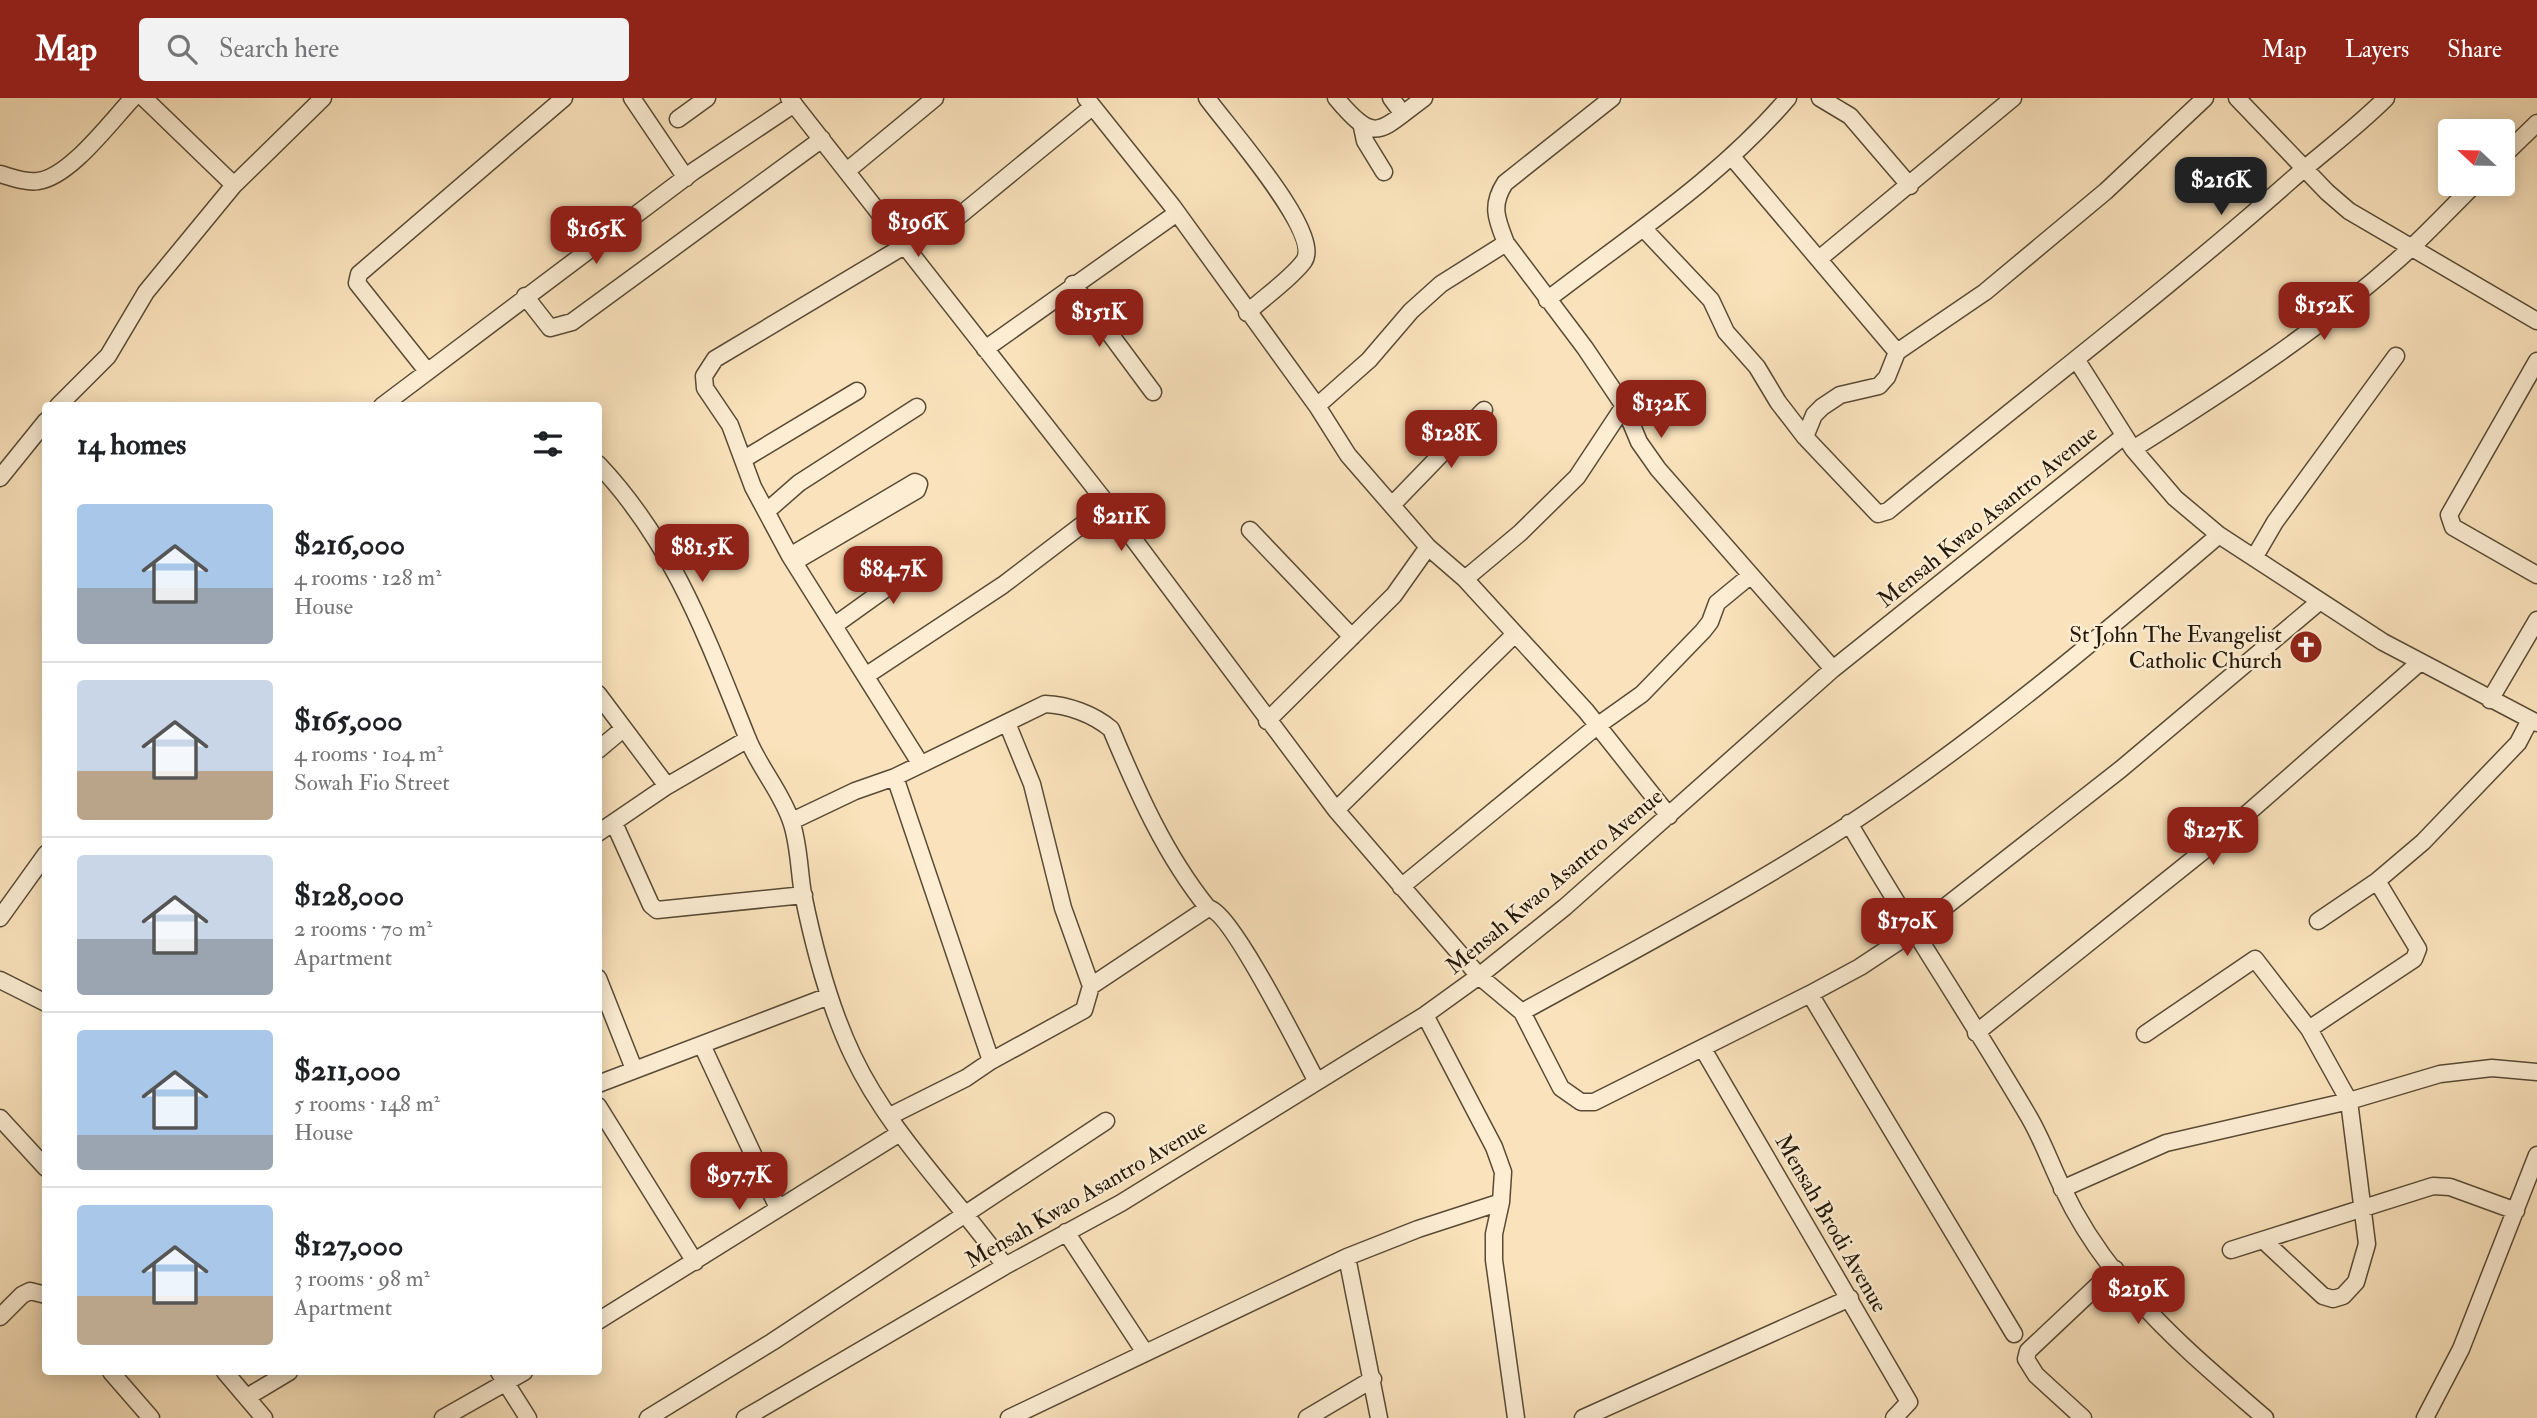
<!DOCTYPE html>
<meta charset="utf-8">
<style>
:root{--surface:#fff;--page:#f2f2f2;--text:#202124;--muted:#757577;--line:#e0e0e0;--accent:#8f2418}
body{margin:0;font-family:"IM FELL Double Pica",serif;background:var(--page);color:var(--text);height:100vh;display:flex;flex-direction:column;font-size:26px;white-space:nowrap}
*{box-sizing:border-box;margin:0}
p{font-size:23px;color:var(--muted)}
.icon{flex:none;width:38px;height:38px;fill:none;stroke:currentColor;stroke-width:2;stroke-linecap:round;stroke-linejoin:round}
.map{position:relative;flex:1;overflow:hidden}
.sheet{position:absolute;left:42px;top:304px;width:560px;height:973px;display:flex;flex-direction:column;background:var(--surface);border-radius:7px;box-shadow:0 4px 18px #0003}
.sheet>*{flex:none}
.needle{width:46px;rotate:292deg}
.controls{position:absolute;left:2438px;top:21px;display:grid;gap:14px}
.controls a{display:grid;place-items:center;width:77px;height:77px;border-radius:7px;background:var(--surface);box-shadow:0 4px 18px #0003;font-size:35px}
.price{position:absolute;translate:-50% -60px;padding:0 16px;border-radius:14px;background:var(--accent);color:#fff;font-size:23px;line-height:46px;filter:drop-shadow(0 2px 4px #0008)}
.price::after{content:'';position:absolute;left:50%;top:42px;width:21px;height:16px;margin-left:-10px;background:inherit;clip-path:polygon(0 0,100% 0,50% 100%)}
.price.active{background:#222;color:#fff}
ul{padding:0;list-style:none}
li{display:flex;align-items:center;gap:21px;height:175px;padding:0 35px}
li+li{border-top:2px solid var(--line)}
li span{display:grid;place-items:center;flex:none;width:196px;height:140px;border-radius:7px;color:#555}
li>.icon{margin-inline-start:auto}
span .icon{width:84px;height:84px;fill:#fffc;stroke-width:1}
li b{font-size:30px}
h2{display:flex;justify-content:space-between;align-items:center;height:84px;padding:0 35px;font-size:30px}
header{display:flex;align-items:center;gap:42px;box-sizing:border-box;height:98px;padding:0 35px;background:var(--accent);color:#fff}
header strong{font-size:33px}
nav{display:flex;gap:38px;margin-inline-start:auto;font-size:24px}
.search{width:490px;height:63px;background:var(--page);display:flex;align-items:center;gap:18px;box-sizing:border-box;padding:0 24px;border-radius:7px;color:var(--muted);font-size:26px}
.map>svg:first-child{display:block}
</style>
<header>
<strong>Map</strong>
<div class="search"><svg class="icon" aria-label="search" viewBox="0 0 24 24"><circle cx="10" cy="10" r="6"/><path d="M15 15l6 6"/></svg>Search here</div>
<nav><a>Map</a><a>Layers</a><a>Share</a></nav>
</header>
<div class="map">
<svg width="2537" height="1320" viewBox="0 0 2537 1320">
<rect width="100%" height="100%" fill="#fae3bc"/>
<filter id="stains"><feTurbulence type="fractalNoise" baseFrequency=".00286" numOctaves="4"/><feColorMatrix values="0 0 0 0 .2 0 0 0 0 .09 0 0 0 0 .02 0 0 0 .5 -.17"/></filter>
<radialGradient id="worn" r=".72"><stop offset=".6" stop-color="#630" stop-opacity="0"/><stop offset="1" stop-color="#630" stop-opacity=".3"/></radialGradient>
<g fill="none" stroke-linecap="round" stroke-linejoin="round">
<defs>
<path id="minor" d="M144,0L234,87
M632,0L686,80
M789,0L1108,407L1336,712L1479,878L1522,914L1561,990L1581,1004H1594L1810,896L1860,869L1913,834L2121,671L2319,504
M1086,0L1173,109L1317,308L1348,357L1428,449L1465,481L1586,613L1669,718
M1207,0C1226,27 1323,135 1304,163C1292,180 1263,200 1247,215
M1336,0C1376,48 1379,33 1424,0
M1391,0L1403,16
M1612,0L1505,85C1490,108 1497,122 1506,145L1585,250L1624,308L1639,344L1658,371L1833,571
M1820,0L1850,18L1910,88
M2237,0L2327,94L2349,113L2537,223
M678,21L707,0
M1362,29L1365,43L1384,74
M1732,59L1897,254
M2502,59L2537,25
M848,72L935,0
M0,76C11,79 26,85 38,83C70,79 111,23 133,0
M1644,131L1711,202L1726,234L1757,269L1778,304L1805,339L1878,416L1888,413C2022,302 2160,198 2290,83C2322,55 2356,30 2386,0
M1819,161L2013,0
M1073,186L1153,294
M525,198L550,230L572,224L822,41
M1547,202C1630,138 1720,80 1788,0
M985,251L1177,115
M2076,261L2133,351L2175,400L2219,437L2383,544L2537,625
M2537,263L2449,417L2453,429L2537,477
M427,273L357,185L359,176L564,0
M58,308L108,258L146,194L234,87L323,0
M382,308L694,73L794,6
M1317,308L1369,262L1411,213L1441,186L1506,145
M1805,339L1814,317L1822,309L1840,297L1879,288L1887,279L1897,254L1985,194L2106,93L2205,0
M2133,351C2230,290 2327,227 2411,150C2433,129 2454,107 2475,86
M744,361L857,293
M598,366C673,445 707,540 747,639C758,668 781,693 791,723C799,745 799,773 803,796C814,850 829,908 853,958C890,1036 955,1098 1005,1168
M0,380L46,323
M1392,407L1484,312
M767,413L799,385L917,309
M1250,432L1352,539
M790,458L915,384L919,386L917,392L794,464
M2254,460L2275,424L2396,258
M1465,481L1520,435L1577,379L1624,308
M835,527L930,459
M867,577L1003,487L1108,407
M598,596L667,688
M2490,602L2537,522
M1267,623L1394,497L1428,449
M1007,625L1032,686L1063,810L1091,888
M598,652L623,631
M920,665L790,458L753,389L730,327L705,290L704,278L715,261L904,148L953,123L1092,9
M1336,712L1515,536
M792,723L855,693L895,679L1045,606C1068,607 1093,616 1111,631C1137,693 1165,757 1208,810
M614,725L651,807L657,812L804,797
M1849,725C1907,825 1971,920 2029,1019C2043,1043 2051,1067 2063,1091C2080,1127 2107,1166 2134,1197C2173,1242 2220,1281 2265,1320
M598,735L667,688L748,641
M1401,789L1597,628L1642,596L1703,533L1710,524L1717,505L1751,477
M0,820L46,756
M2318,823L2377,783L2423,744L2518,645L2530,622
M598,880L634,971
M0,882L46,905
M1810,896L2014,1236
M1522,914C1631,854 1743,795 1848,727C1979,641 2100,539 2219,437
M1425,917L1494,1049L1503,1074L1501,1104L1494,1136V1162L1516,1320
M1976,935L2217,742L2419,565
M2145,936L2255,861L2309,931
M702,947L778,1110
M1703,951L1909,1304L1894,1320
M991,963L1084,912L1091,888L1208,810C1231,813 1301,954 1316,982
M598,986L829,898
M598,1008L695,1164
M890,1018L966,980L991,963L895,679
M0,1020L46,1070
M2062,1091L2166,1045L2349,1003L2440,976L2492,970L2537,974
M1066,1134L1144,1253
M2263,1142L2323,1198L2333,1201L2343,1198L2356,1184L2367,1146L2349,1003L2309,931L2414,861L2418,851L2377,783
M2231,1152L2433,1088L2450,1089L2516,1113
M0,1219L22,1197L30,1193L46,1197
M598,1223L900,1035
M111,1274L151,1320
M225,1274L264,1320
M499,1274L528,1320
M247,1299L289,1274
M443,1320L524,1274
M648,1320L772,1244L1106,1023
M745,1320L1005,1168L1121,1105L1425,917L1479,878L1565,809L1833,571L2124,338
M1009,1320L1347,1159
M1307,1320L1373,1281
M1379,1320L1347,1159L1418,1131L1501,1104
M1583,1320L1850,1200
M2083,1320L2036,1277L2026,1261L2028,1253L2115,1171
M2425,1320L2461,1251L2537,1057"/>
</defs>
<use href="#minor" stroke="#594b36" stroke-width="19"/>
<use href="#minor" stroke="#fcedd3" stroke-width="16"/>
</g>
<defs>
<symbol id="church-disc" viewBox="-11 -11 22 22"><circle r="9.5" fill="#8f2418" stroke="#fcedd3"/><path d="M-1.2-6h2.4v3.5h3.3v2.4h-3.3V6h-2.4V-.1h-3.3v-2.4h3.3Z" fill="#fff"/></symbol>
</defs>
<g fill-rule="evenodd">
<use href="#church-disc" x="2287" y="530" width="38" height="38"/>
</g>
<g text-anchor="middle" stroke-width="5" stroke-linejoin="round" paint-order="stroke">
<g font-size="23" fill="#231809" stroke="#fcedd3">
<text transform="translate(1987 418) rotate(-39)" y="8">Mensah Kwao Asantro Avenue</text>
<text transform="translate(1554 783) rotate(-40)" y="8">Mensah Kwao Asantro Avenue</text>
<text transform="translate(1086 1095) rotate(-30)" y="8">Mensah Kwao Asantro Avenue</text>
<text transform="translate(1832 1125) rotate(60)" y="8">Mensah Brodi Avenue</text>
</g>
<g font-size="23" fill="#231809" stroke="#fcedd3" text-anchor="end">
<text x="2282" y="544">St John The Evangelist<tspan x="2282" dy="26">Catholic Church</tspan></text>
</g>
</g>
<rect width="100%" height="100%" filter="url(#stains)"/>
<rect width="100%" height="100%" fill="url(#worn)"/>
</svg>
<div class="controls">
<a><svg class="needle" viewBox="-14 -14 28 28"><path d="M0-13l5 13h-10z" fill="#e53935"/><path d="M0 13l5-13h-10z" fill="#757577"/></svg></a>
</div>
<b class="price active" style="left:2221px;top:119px">$216K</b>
<b class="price" style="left:918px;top:161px">$196K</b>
<b class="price" style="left:596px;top:168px">$165K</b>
<b class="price" style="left:2324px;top:244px">$152K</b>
<b class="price" style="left:1099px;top:251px">$151K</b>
<b class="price" style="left:1661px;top:342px">$132K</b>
<b class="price" style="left:1451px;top:372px">$128K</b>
<b class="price" style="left:1121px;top:455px">$211K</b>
<b class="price" style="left:702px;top:486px">$81.5K</b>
<b class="price" style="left:893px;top:508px">$84.7K</b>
<b class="price" style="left:2213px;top:769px">$127K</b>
<b class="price" style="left:1907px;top:860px">$170K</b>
<b class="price" style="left:739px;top:1114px">$97.7K</b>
<b class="price" style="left:2138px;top:1228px">$219K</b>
<section class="sheet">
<h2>14 homes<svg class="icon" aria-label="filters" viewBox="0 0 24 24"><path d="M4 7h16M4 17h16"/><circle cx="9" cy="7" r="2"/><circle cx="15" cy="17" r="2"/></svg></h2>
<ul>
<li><span style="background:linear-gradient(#a9c7e8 60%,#9aa5b1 0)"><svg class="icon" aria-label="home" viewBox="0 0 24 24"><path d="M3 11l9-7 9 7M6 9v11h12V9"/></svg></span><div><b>$216,000</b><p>4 rooms · 128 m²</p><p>House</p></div></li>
<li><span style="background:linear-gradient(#c9d6e8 65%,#b9a48a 0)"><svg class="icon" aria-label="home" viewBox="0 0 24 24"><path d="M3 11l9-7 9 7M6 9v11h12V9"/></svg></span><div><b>$165,000</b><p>4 rooms · 104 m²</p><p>Sowah Fio Street</p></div></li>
<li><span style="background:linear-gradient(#c9d6e8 60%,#9aa5b1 0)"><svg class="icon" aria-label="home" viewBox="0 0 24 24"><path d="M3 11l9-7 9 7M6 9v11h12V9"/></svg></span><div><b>$128,000</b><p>2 rooms · 70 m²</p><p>Apartment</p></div></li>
<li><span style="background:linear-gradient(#a9c7e8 75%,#9aa5b1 0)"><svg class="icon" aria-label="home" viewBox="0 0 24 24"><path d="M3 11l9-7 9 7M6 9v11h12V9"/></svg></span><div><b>$211,000</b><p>5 rooms · 148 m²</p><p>House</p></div></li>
<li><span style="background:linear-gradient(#a9c7e8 65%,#b9a48a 0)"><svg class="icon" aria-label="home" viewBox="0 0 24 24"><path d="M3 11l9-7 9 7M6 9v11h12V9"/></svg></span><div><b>$127,000</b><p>3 rooms · 98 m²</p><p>Apartment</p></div></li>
</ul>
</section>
</div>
